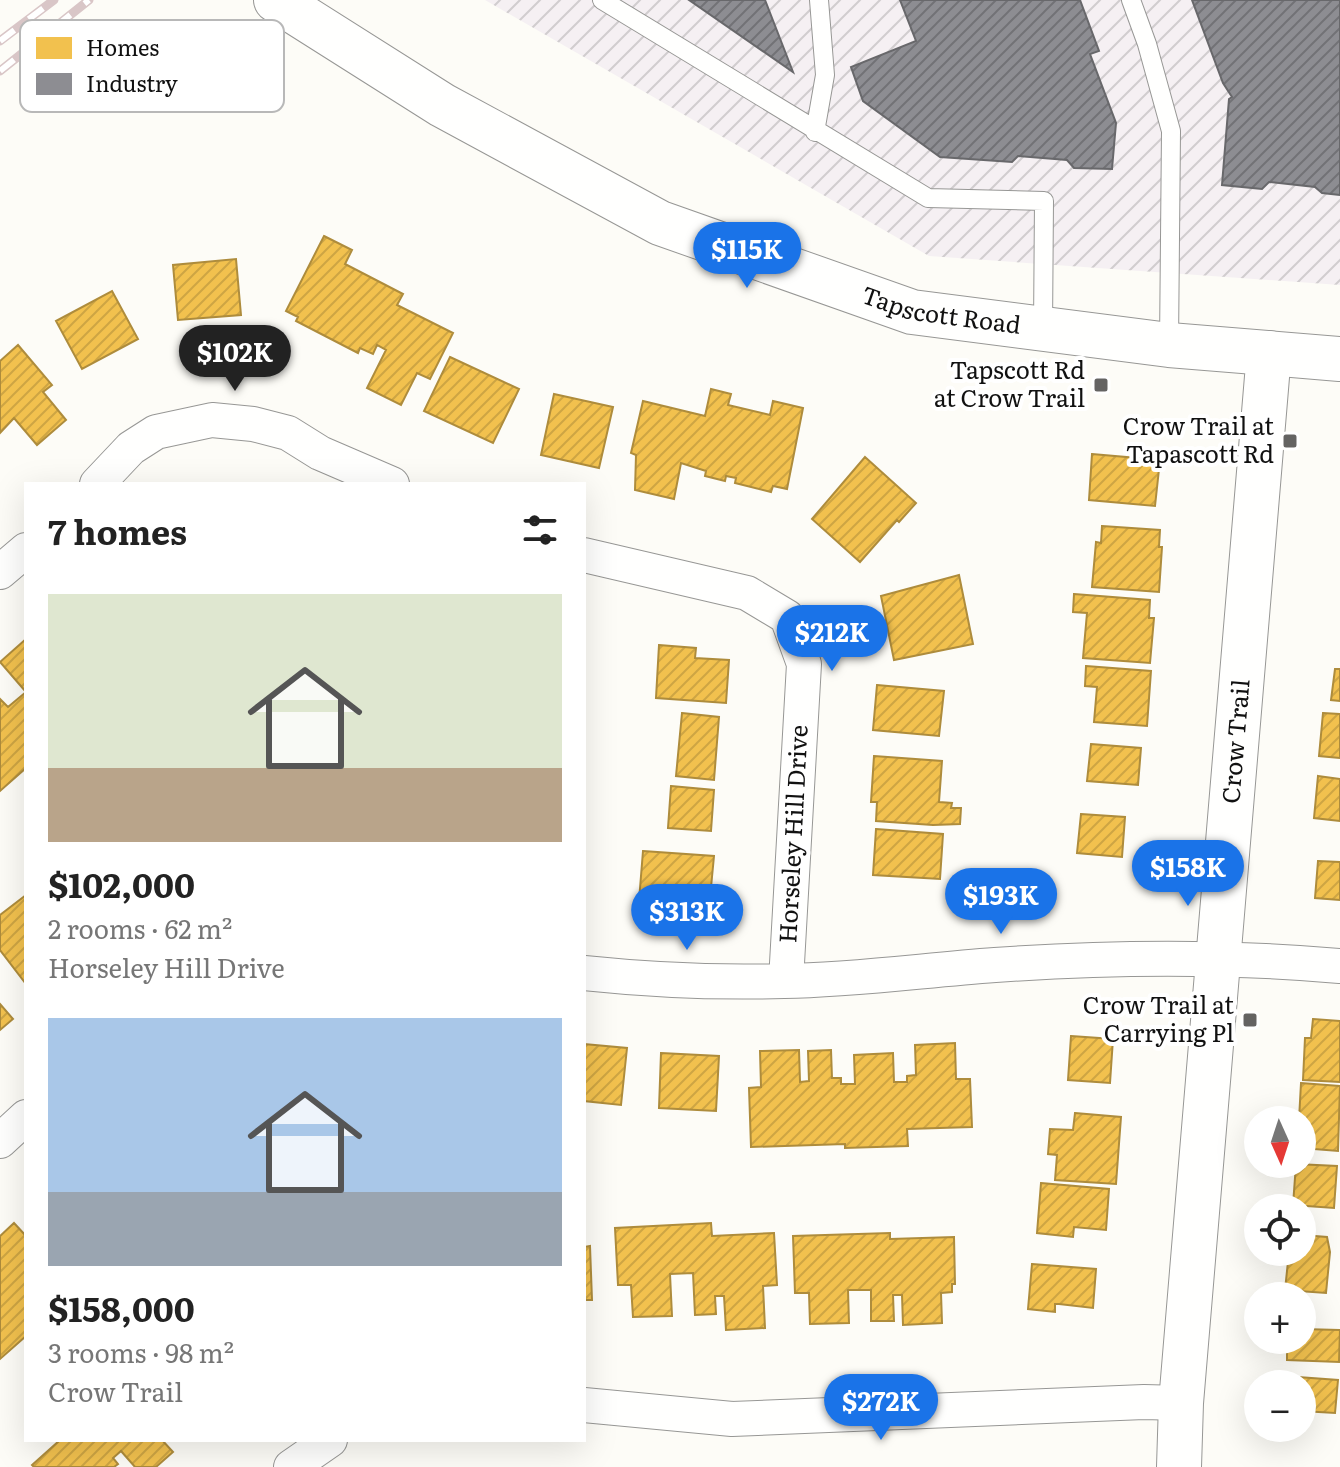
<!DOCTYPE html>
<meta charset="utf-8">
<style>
:root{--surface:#fff;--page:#f6f6f6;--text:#222;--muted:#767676;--accent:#1a73e8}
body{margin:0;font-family:Literata,serif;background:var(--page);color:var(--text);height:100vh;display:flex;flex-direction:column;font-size:30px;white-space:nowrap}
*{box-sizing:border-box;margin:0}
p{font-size:26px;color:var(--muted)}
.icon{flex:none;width:44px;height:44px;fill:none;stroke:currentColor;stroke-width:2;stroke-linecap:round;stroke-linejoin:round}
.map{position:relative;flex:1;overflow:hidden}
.side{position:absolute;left:24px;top:482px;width:562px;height:960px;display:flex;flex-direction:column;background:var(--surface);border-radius:0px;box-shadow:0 8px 32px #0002}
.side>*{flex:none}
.needle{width:52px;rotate:177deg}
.buttons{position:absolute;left:1244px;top:1106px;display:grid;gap:16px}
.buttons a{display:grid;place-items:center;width:72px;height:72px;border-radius:50%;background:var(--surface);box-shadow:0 8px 32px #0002;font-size:40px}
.price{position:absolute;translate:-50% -68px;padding:0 18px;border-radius:28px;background:var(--accent);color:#fff;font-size:26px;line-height:52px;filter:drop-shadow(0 2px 4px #0008)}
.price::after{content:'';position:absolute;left:50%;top:48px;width:24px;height:18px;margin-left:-12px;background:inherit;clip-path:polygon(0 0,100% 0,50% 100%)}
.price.on{background:#222;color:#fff}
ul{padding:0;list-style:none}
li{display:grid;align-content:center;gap:16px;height:424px;padding:0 24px}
li span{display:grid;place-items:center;height:248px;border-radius:0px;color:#555}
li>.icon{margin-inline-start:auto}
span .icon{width:144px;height:144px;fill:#fffc;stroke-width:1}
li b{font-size:34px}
h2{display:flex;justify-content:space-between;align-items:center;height:96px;padding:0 24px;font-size:34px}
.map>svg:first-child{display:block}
</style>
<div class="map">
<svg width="1340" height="1467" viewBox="0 0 1340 1467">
<defs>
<pattern id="industrial-furrows" width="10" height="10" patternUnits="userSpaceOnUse" patternTransform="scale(2)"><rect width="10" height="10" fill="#f5f0f3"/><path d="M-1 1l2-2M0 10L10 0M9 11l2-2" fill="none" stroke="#d1cdcf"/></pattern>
<pattern id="homes-hatch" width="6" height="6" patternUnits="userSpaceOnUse" patternTransform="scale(2)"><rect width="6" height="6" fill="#f2c14e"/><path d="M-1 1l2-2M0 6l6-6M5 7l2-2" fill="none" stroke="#cea543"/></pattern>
<pattern id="industry-hatch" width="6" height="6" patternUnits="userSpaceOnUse" patternTransform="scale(2)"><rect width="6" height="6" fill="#8d8d92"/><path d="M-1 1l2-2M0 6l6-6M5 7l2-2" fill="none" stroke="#727276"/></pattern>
</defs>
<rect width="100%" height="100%" fill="#fdfcf7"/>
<path fill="url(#industrial-furrows)" d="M485,0H1340V285L929,256Z"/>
<path fill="url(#homes-hatch)" stroke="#ae8c3c" stroke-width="2" d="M324,236L352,250L345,264L403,294L397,305L453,333L430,379L417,373L401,405L367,388L386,350L377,345L373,354L360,348L358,353L296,321L298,317L286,311Z
M236,259L241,315L178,320L173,265Z
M112,291L138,339L82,369L56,321Z
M18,345L52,385L43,392L66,420L37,445L14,418L0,433V361Z
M450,357L519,389L493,443L424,411Z
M711,389L731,394L728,405L770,415L773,401L803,408L787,489L773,486L771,492L735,483L736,478L726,476L725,481L705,476L706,471L681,463L674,499L635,490L636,455L631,453L643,401L705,416Z
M554,394L613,407L599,468L541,455Z
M1092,454L1160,460L1155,506L1089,500Z
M865,457L916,503L899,522L897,520L860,562L812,519Z
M1102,526L1160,530L1159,547H1162L1159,592L1092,587L1096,542L1101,543Z
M959,575L973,644L894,660L881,596Z
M1074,594L1150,600L1149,618H1154L1150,663L1083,658L1087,613L1073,612Z
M26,639V768L0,791V699L8,707L26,692L0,662Z
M659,645L696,648L695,658L729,660L726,703L656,698Z
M1086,666L1151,671L1147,726L1094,722L1097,687L1085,686Z
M1335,669H1340V701L1331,700Z
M877,685L944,691L939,736L873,730Z
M682,713L719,717L714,780L676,776Z
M1323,713L1340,714V758L1319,756Z
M1091,744L1141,748L1138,785L1087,781Z
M874,756L942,761L939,802L952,803L951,808H961L960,824L933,825L876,821L877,802H871Z
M1318,776L1340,779V821L1314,818Z
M671,786L714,790L711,831L668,828Z
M1081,814L1125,817L1122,857L1077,853Z
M876,829L943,834L940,879L873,875Z
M643,851L714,856L710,898L677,895L676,904L639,901Z
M1318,861L1340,862V900L1315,898Z
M26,895V984L0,950V915Z
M0,1004L13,1019L0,1030Z
M1313,1019L1340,1021V1082L1303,1080L1305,1038H1311Z
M1071,1036L1113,1039L1110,1083L1068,1080Z
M955,1043L956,1079H970L972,1127L907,1129L908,1146L845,1148V1144L751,1147L749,1088L761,1087L760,1051L799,1050L800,1082L809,1081L808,1051L831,1050L832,1078H841V1084H855L854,1055L893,1053L894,1082H907V1076L916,1075L915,1045Z
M584,1044L627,1048L621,1105L584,1101Z
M661,1053L719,1056L716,1111L659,1108Z
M1301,1083L1340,1086L1338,1151L1302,1148V1120H1299Z
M1075,1113L1121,1117L1116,1184L1055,1180L1057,1155L1048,1154L1050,1129L1073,1130Z
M1296,1164L1337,1166L1334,1208L1293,1205Z
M1041,1183L1109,1189L1106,1230L1074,1227L1073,1237L1037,1233Z
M14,1223L26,1236V1336L0,1359V1236Z
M711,1223L712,1236L774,1233L777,1285L763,1286L765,1328L726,1330L724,1296H715L716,1314L695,1315L693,1273L670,1274L672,1316L633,1317L631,1285H618L615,1228Z
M890,1233V1239L954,1237L955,1284H952V1292L941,1293L942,1323L903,1325L902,1295H893L894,1321H871V1290H848L849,1323L810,1324L809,1293H795L793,1236Z
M1302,1235L1327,1237L1330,1252L1326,1293L1285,1290L1289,1252H1302Z
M590,1246L592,1300H584V1247Z
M1032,1264L1096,1269L1093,1308L1059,1304H1055V1312L1028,1309Z
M1302,1329L1340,1330L1339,1362L1287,1360V1340H1302Z
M1284,1376L1338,1380L1335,1413L1302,1411V1384H1284Z
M60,1440H162L173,1452L156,1467H135L121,1451L113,1458L118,1464L114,1467H34L32,1465Z"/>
<path fill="url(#industry-hatch)" stroke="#68686b" stroke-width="2" d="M689,0H765L793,72Z
M900,0H1080L1099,51L1090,54L1116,123L1112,169L1074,168L1067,160L1018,156L1012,162L940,157L863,101L851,67L916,41Z
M1192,0H1340V195L1322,193L1315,187L1269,182L1262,189L1222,185L1229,99L1232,97L1223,83Z"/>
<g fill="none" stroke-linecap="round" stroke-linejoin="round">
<defs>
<path id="service" d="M602,0L928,198L1044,201L1043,329
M1131,0L1147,44L1171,131L1169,345
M815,132L825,75L819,0"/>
<path id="minor" d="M97,484L131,448L156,432L212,420L253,424L288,433L320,453L392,484
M584,555L747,593L787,617L804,664L786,981
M0,572L26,550
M584,973C651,980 716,983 784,981C854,980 925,970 995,965C1110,957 1226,956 1340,966
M0,1141L26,1117
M584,1405L732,1419L1144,1402L1181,1403
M291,1467L330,1440"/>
<g id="tertiary">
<path id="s1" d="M276,0L442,105L660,223L912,312L1169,345L1340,359"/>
<path id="s2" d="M1179,1467L1181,1403L1269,353"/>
</g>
</defs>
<use href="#service" stroke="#979795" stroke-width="20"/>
<use href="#minor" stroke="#979795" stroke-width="36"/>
<use href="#tertiary" stroke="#979795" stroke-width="46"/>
<use href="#service" stroke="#fffffe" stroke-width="18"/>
<use href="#minor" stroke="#fffffe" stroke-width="34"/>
<use href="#tertiary" stroke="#fffffe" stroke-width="44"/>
<defs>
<path id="rail" d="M0,41L54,0
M0,71L89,0"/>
</defs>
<use href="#rail" stroke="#d9c6c7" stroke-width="9"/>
<use href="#rail" stroke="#fff" stroke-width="6" stroke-dasharray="18" stroke-linecap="butt"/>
</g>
<g fill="#646362" stroke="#fff" stroke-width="3">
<rect x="1093" y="377" width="16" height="16" rx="4"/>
<rect x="1282" y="433" width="16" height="16" rx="4"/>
<rect x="1242" y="1012" width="16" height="16" rx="4"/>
</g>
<g text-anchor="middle" stroke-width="8" stroke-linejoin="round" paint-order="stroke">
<g font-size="24" fill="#111" stroke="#fff">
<text dy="8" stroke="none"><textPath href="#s1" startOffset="740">Tapscott Road</textPath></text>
<text dy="8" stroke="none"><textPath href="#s2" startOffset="728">Crow Trail</textPath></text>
<text transform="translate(794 834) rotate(-87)" y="8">Horseley Hill Drive</text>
</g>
<g font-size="24" fill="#111" stroke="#fff" text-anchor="end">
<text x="1085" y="379">Tapscott Rd<tspan x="1085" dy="28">at Crow Trail</tspan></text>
<text x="1274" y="435">Crow Trail at<tspan x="1274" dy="28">Tapascott Rd</tspan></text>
<text x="1234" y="1014">Crow Trail at<tspan x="1234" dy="28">Carrying Pl</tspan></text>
</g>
</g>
<rect x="20" y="20" width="264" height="92" rx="12" fill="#fff" stroke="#b8b8b8" stroke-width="2"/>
<rect x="36" y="37" width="36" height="22" fill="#f2c14e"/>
<rect x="36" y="73" width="36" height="22" fill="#8d8d92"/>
<g font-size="22" fill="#111">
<text x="86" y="56">Homes</text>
<text x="86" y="92">Industry</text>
</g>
</svg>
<div class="buttons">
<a><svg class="needle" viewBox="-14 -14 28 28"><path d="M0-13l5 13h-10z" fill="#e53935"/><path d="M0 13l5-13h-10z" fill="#767676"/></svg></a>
<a><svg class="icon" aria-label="locate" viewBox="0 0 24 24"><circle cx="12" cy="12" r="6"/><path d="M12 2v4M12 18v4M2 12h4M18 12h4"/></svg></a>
<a>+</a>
<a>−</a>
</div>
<b class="price" style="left:747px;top:290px">$115K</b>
<b class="price on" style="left:235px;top:393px">$102K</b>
<b class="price" style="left:832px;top:673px">$212K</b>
<b class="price" style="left:1188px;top:908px">$158K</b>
<b class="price" style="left:1001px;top:936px">$193K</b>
<b class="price" style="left:687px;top:952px">$313K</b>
<b class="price" style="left:881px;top:1442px">$272K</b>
<section class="side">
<h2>7 homes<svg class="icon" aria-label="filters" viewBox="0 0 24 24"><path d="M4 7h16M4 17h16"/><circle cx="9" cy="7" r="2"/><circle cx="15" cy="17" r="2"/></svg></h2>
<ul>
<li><span style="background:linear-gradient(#dfe7d0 70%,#b9a48a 0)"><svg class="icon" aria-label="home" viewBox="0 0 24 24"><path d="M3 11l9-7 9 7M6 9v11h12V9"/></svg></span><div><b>$102,000</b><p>2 rooms · 62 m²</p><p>Horseley Hill Drive</p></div></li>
<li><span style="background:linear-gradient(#a9c7e8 70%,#9aa5b1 0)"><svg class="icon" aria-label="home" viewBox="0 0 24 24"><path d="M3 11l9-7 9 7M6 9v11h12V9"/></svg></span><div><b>$158,000</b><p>3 rooms · 98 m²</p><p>Crow Trail</p></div></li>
</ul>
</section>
</div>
